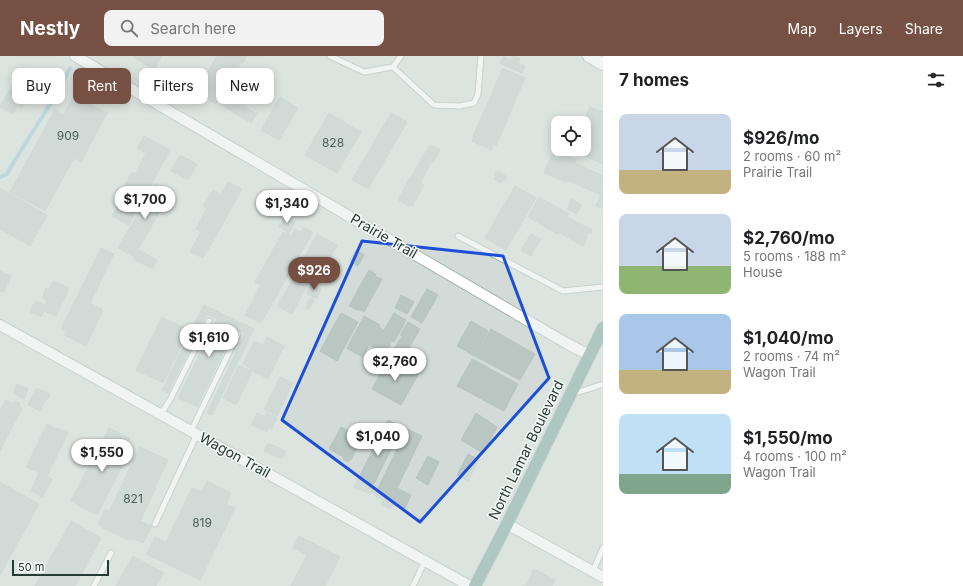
<!DOCTYPE html>
<meta charset="utf-8">
<style>
:root{--surface:#fff;--page:#f2f2f2;--text:#202124;--muted:#757577;--accent:#775044}
body{margin:0;font-family:Inter,sans-serif;background:var(--page);color:var(--text);height:100vh;display:flex;flex-direction:column;font-size:15px;white-space:nowrap}
*{box-sizing:border-box;margin:0}
p{font-size:13px;color:var(--muted)}
.icon{flex:none;width:22px;height:22px;fill:none;stroke:currentColor;stroke-width:2;stroke-linecap:round;stroke-linejoin:round}
.map{position:relative;flex:1;overflow:hidden}
.panel{display:flex;flex-direction:column;background:var(--surface);width:360px}
.panel>*{flex:none}
.hud{position:absolute;left:12px;top:12px;width:380px;height:36px;display:flex;gap:8px}
.buttons{position:absolute;left:551px;top:60px;display:grid;gap:8px}
.buttons a{display:grid;place-items:center;width:40px;height:40px;border-radius:8px;background:var(--surface);box-shadow:0 2px 10px #0003;font-size:20px}
.scale{position:absolute;left:12px;bottom:10px;width:97px;box-sizing:border-box;padding-left:4px;border:2px solid #253b35;border-top:0;font-size:11px;line-height:14px;white-space:nowrap;color:#253b35;-webkit-text-stroke:3px #f3f8f6;paint-order:stroke}
.price{position:absolute;translate:-50% -34px;padding:0 9px;border-radius:14px;background:#fff;color:#222;font-size:13px;line-height:26px;filter:drop-shadow(0 1px 2px #0008)}
.price::after{content:'';position:absolute;left:50%;top:24px;width:12px;height:9px;margin-left:-6px;background:inherit;clip-path:polygon(0 0,100% 0,50% 100%)}
.price.selected{background:var(--accent);color:#fff}
ul{padding:0;list-style:none}
li{display:flex;align-items:center;gap:12px;height:100px;padding:0 16px}
li span{display:grid;place-items:center;flex:none;width:112px;height:80px;border-radius:8px;color:#555}
li>.icon{margin-inline-start:auto}
span .icon{width:48px;height:48px;fill:#fffc;stroke-width:1}
li b{font-size:17px}
h2{display:flex;justify-content:space-between;align-items:center;height:48px;padding:0 16px;font-size:17px}
.chip{padding:0 14px;border-radius:8px;background:var(--surface);box-shadow:0 2px 10px #0003;font-size:14px;line-height:36px}
.chip.selected{background:var(--accent);color:#fff}
header{display:flex;align-items:center;gap:24px;box-sizing:border-box;height:56px;padding:0 20px;background:var(--accent);color:#fff}
header strong{font-size:19px}
nav{display:flex;gap:22px;margin-inline-start:auto;font-size:14px}
.search{width:280px;height:36px;background:var(--page);display:flex;align-items:center;gap:10px;box-sizing:border-box;padding:0 14px;border-radius:8px;color:var(--muted);font-size:15px}
main{display:flex;flex:1;min-height:0}
.map>svg:first-child{display:block}
</style>
<header>
<strong>Nestly</strong>
<div class="search"><svg class="icon" aria-label="search" viewBox="0 0 24 24"><circle cx="10" cy="10" r="6"/><path d="M15 15l6 6"/></svg>Search here</div>
<nav><a>Map</a><a>Layers</a><a>Share</a></nav>
</header>
<main>
<div class="map">
<svg width="603" height="530" viewBox="0 0 603 530">
<rect width="100%" height="100%" fill="#e3ebe8"/>
<path fill="#d2dbd7" fill-rule="evenodd" d="M0,0H603V530H0ZM558,67H584V93H558Z"/>
<g fill="none" stroke-linecap="round" stroke-linejoin="round">
<path stroke="#92c1ca" stroke-width="4" d="M0,121L7,118L12,109L57,37L70,12"/>
</g>
<path fill="#b9c6c1" stroke="#b6c4bf" d="M134,0H162L154,13L133,1Z
M217,0H247L243,7L241,5L236,15L237,16L233,22H232L216,48L196,37Z
M513,0L520,2L518,7L525,10L522,17L500,7L503,1L511,4Z
M22,11L39,20L22,52L17,50L13,58L0,51Z
M503,12L525,22L496,90L473,80Z
M235,22L253,32L243,50L257,58L251,67L220,48Z
M74,39L107,57L81,106L74,102L45,155L10,136L55,54L63,59Z
M280,41L298,52L279,84L261,74Z
M590,51L603,56V108L571,94V93H584V67H583Z
M329,57L361,76L337,117L305,99Z
M391,57L407,66L368,133L352,124Z
M144,80L170,94L129,169L112,160L122,141L119,139L132,116L135,118L146,97L137,92Z
M474,81L493,90L491,94L472,85Z
M430,89L440,94L433,107L431,106L420,127L424,129L412,150L410,149L409,150L398,144L410,121L411,122L418,109L422,101H423Z
M554,94L576,104L575,107L603,120V152H601L596,150L601,139L567,124L566,126L544,117Z
M180,99L197,108L188,124L171,115Z
M497,115H498L507,121L504,125L503,124L500,127L494,123L496,120L494,119Z
M228,126L242,133L208,194H207L203,202L190,196L201,176L196,173L207,152L203,150L213,134L221,138Z
M155,128L173,138L165,152L163,150L134,201L118,192Z
M515,130L536,142L506,194L485,182Z
M0,132L47,159L30,190L0,173Z
M539,141L569,158L567,161L592,174L591,177L589,176L583,190L558,176L557,178L528,161Z
M572,143L582,149L576,158L567,153Z
M285,160L295,166L289,177L279,171Z
M304,171L313,176L261,267L245,259L261,229L255,226L283,176L291,180L295,173L300,176L301,174L302,175Z
M317,178L337,189L328,206L322,202L292,258L277,250L282,240L283,241Z
M531,178L541,183L534,194V195L531,200L521,194Z
M101,192L114,198L90,247L103,254L86,290L64,279L66,275L61,273Z
M139,194L157,204L152,213L134,203Z
M356,194L364,199L358,210L349,205Z
M369,214L376,218L375,220L382,223L364,256L357,253V254L349,250Z
M0,215L11,220L4,236L0,235Z
M53,225L69,232L56,260L44,255L41,261L30,256L35,245L45,249L47,244L42,242L46,232L49,233Z
M311,228L321,233L316,243L306,237Z
M427,233L438,239L422,267L411,261Z
M401,239L414,246L407,258L395,252Z
M310,242L314,244L309,254L305,252Z
M204,249L254,273L212,359L207,357L245,277L235,272L197,351L178,342L217,263L207,258L168,337L162,334Z
M341,257L358,266L337,305L320,295Z
M394,257L406,264L394,286L392,285L385,297L369,289L362,301L347,292L364,260L380,269L379,271L384,274Z
M162,261L189,274L163,327L136,314Z
M471,265L488,275L474,300L457,290Z
M408,266L420,273L402,304L391,297L402,280L400,279Z
M491,273L535,298L520,324L475,300Z
M267,281L284,290L268,323L251,314L252,313L243,308L254,285L263,289Z
M389,303L418,319L401,349L372,333Z
M472,303L518,328L504,355L457,330Z
M239,309L252,316L236,349L223,342Z
M280,321L293,327L277,360L264,353Z
M17,328L28,333L24,343L13,337Z
M36,332L50,338L49,339L50,340L47,344L46,343L40,355L28,349Z
M6,344L14,348L15,345L20,347L19,350L22,352L0,395V355Z
M257,357L265,361L267,357L277,362L272,373L269,371L267,376L251,369Z
M476,357L497,371L483,397L461,384Z
M388,364L402,371L369,438L354,431Z
M47,368L52,370V371L57,374V372L68,377L47,420L52,423L43,441L31,435L39,417L26,411Z
M341,371L362,382L351,404H350L348,406L343,403L344,401L329,393Z
M109,372L130,382L119,404L124,407L97,459L71,445Z
M407,373L422,380L397,432L411,439L404,454L393,448L390,453L381,449L383,444L375,440V439L370,436L373,432L377,434Z
M268,387L286,395L282,403L264,395Z
M140,391L168,404L155,431L156,432L140,465L152,470L143,487L135,483L128,484L101,471L102,470L98,468L105,453L109,456Z
M468,398L479,404L468,425L457,419Z
M428,400L439,406L428,429L416,422Z
M207,425L231,437L226,448L235,452L200,524L146,498L155,481L166,486L192,432L201,436Z
M0,426L39,448L0,519Z
M71,465L101,482L75,530H35Z
M299,480L340,501L325,530H291L307,499L293,492Z
M133,500L164,517L156,530H116Z
M534,513L555,524L552,530H522L523,529L526,530Z"/>
<g fill="none" stroke-linecap="round" stroke-linejoin="round">
<defs>
<path id="service" d="M330,0L364,16L393,11L401,0
M393,11L434,49L460,50L474,47L478,38L481,0
M458,180L563,235L603,231
M573,338L603,328
M161,358L171,342L209,265
M191,375L238,278
M155,468L197,378
M593,515L603,492
M94,530L111,497
M413,530L425,505"/>
<path id="minor" d="M75,0L566,287L589,299
M0,269L470,530
M507,468L603,521"/>
<path id="tertiary" d="M589,0L603,8"/>
<path id="primary" d="M475,530L507,468L603,272"/>
</defs>
<use href="#service" stroke="#a6b3af" stroke-width="7"/>
<use href="#minor" stroke="#a6b3af" stroke-width="12"/>
<use href="#tertiary" stroke="#a6b3af" stroke-width="14"/>
<use href="#primary" stroke="#c2c8c6" stroke-width="14"/>
<use href="#service" stroke="#fff" stroke-width="5"/>
<use href="#minor" stroke="#fff" stroke-width="10"/>
<use href="#tertiary" stroke="#fff" stroke-width="12"/>
<use href="#primary" stroke="#6d9c90" stroke-width="12"/>
</g>
<path d="M0 0H603V530H0ZM362,185L503,200L549,322L420,466L282,364Z" fill="#e3ebe8" fill-opacity=".55" fill-rule="evenodd"/>
<path fill="none" stroke="#1d4ed8" stroke-width="3" stroke-linejoin="round" d="M362,185L503,200L549,322L420,466L282,364Z"/>
<g text-anchor="middle" stroke-width="3" stroke-linejoin="round" paint-order="stroke">
<g font-size="12" fill="#4a5e58">
<text x="68" y="84">909</text>
<text x="333" y="91">828</text>
<text x="133" y="447">821</text>
<text x="202" y="471">819</text>
</g>
<g font-size="14" fill="#253b35" stroke="#f3f8f6">
<text transform="translate(384 180) rotate(30)" y="5">Prairie Trail</text>
<text transform="translate(526 394) rotate(-64)" y="5">North Lamar Boulevard</text>
<text transform="translate(235 399) rotate(29)" y="5">Wagon Trail</text>
</g>
</g>
</svg>
<div class="buttons">
<a><svg class="icon" aria-label="locate" viewBox="0 0 24 24"><circle cx="12" cy="12" r="6"/><path d="M12 2v4M12 18v4M2 12h4M18 12h4"/></svg></a>
</div>
<div class="scale">50 m</div>
<b class="price" style="left:145px;top:164px">$1,700</b>
<b class="price" style="left:287px;top:168px">$1,340</b>
<b class="price selected" style="left:314px;top:235px">$926</b>
<b class="price" style="left:209px;top:302px">$1,610</b>
<b class="price" style="left:395px;top:326px">$2,760</b>
<b class="price" style="left:378px;top:401px">$1,040</b>
<b class="price" style="left:102px;top:417px">$1,550</b>
<div class="hud">
<a class="chip">Buy</a>
<a class="chip selected">Rent</a>
<a class="chip">Filters</a>
<a class="chip">New</a>
</div>
</div>
<section class="panel">
<h2>7 homes<svg class="icon" aria-label="filters" viewBox="0 0 24 24"><path d="M4 7h16M4 17h16"/><circle cx="9" cy="7" r="2"/><circle cx="15" cy="17" r="2"/></svg></h2>
<ul>
<li><span style="background:linear-gradient(#c9d6e8 70%,#c2b280 0)"><svg class="icon" aria-label="home" viewBox="0 0 24 24"><path d="M3 11l9-7 9 7M6 9v11h12V9"/></svg></span><div><b>$926/mo</b><p>2 rooms · 60 m²</p><p>Prairie Trail</p></div></li>
<li><span style="background:linear-gradient(#c9d6e8 65%,#8fb573 0)"><svg class="icon" aria-label="home" viewBox="0 0 24 24"><path d="M3 11l9-7 9 7M6 9v11h12V9"/></svg></span><div><b>$2,760/mo</b><p>5 rooms · 188 m²</p><p>House</p></div></li>
<li><span style="background:linear-gradient(#a9c7e8 70%,#c2b280 0)"><svg class="icon" aria-label="home" viewBox="0 0 24 24"><path d="M3 11l9-7 9 7M6 9v11h12V9"/></svg></span><div><b>$1,040/mo</b><p>2 rooms · 74 m²</p><p>Wagon Trail</p></div></li>
<li><span style="background:linear-gradient(#bfe0f5 75%,#7fa58c 0)"><svg class="icon" aria-label="home" viewBox="0 0 24 24"><path d="M3 11l9-7 9 7M6 9v11h12V9"/></svg></span><div><b>$1,550/mo</b><p>4 rooms · 100 m²</p><p>Wagon Trail</p></div></li>
</ul>
</section>
</main>
